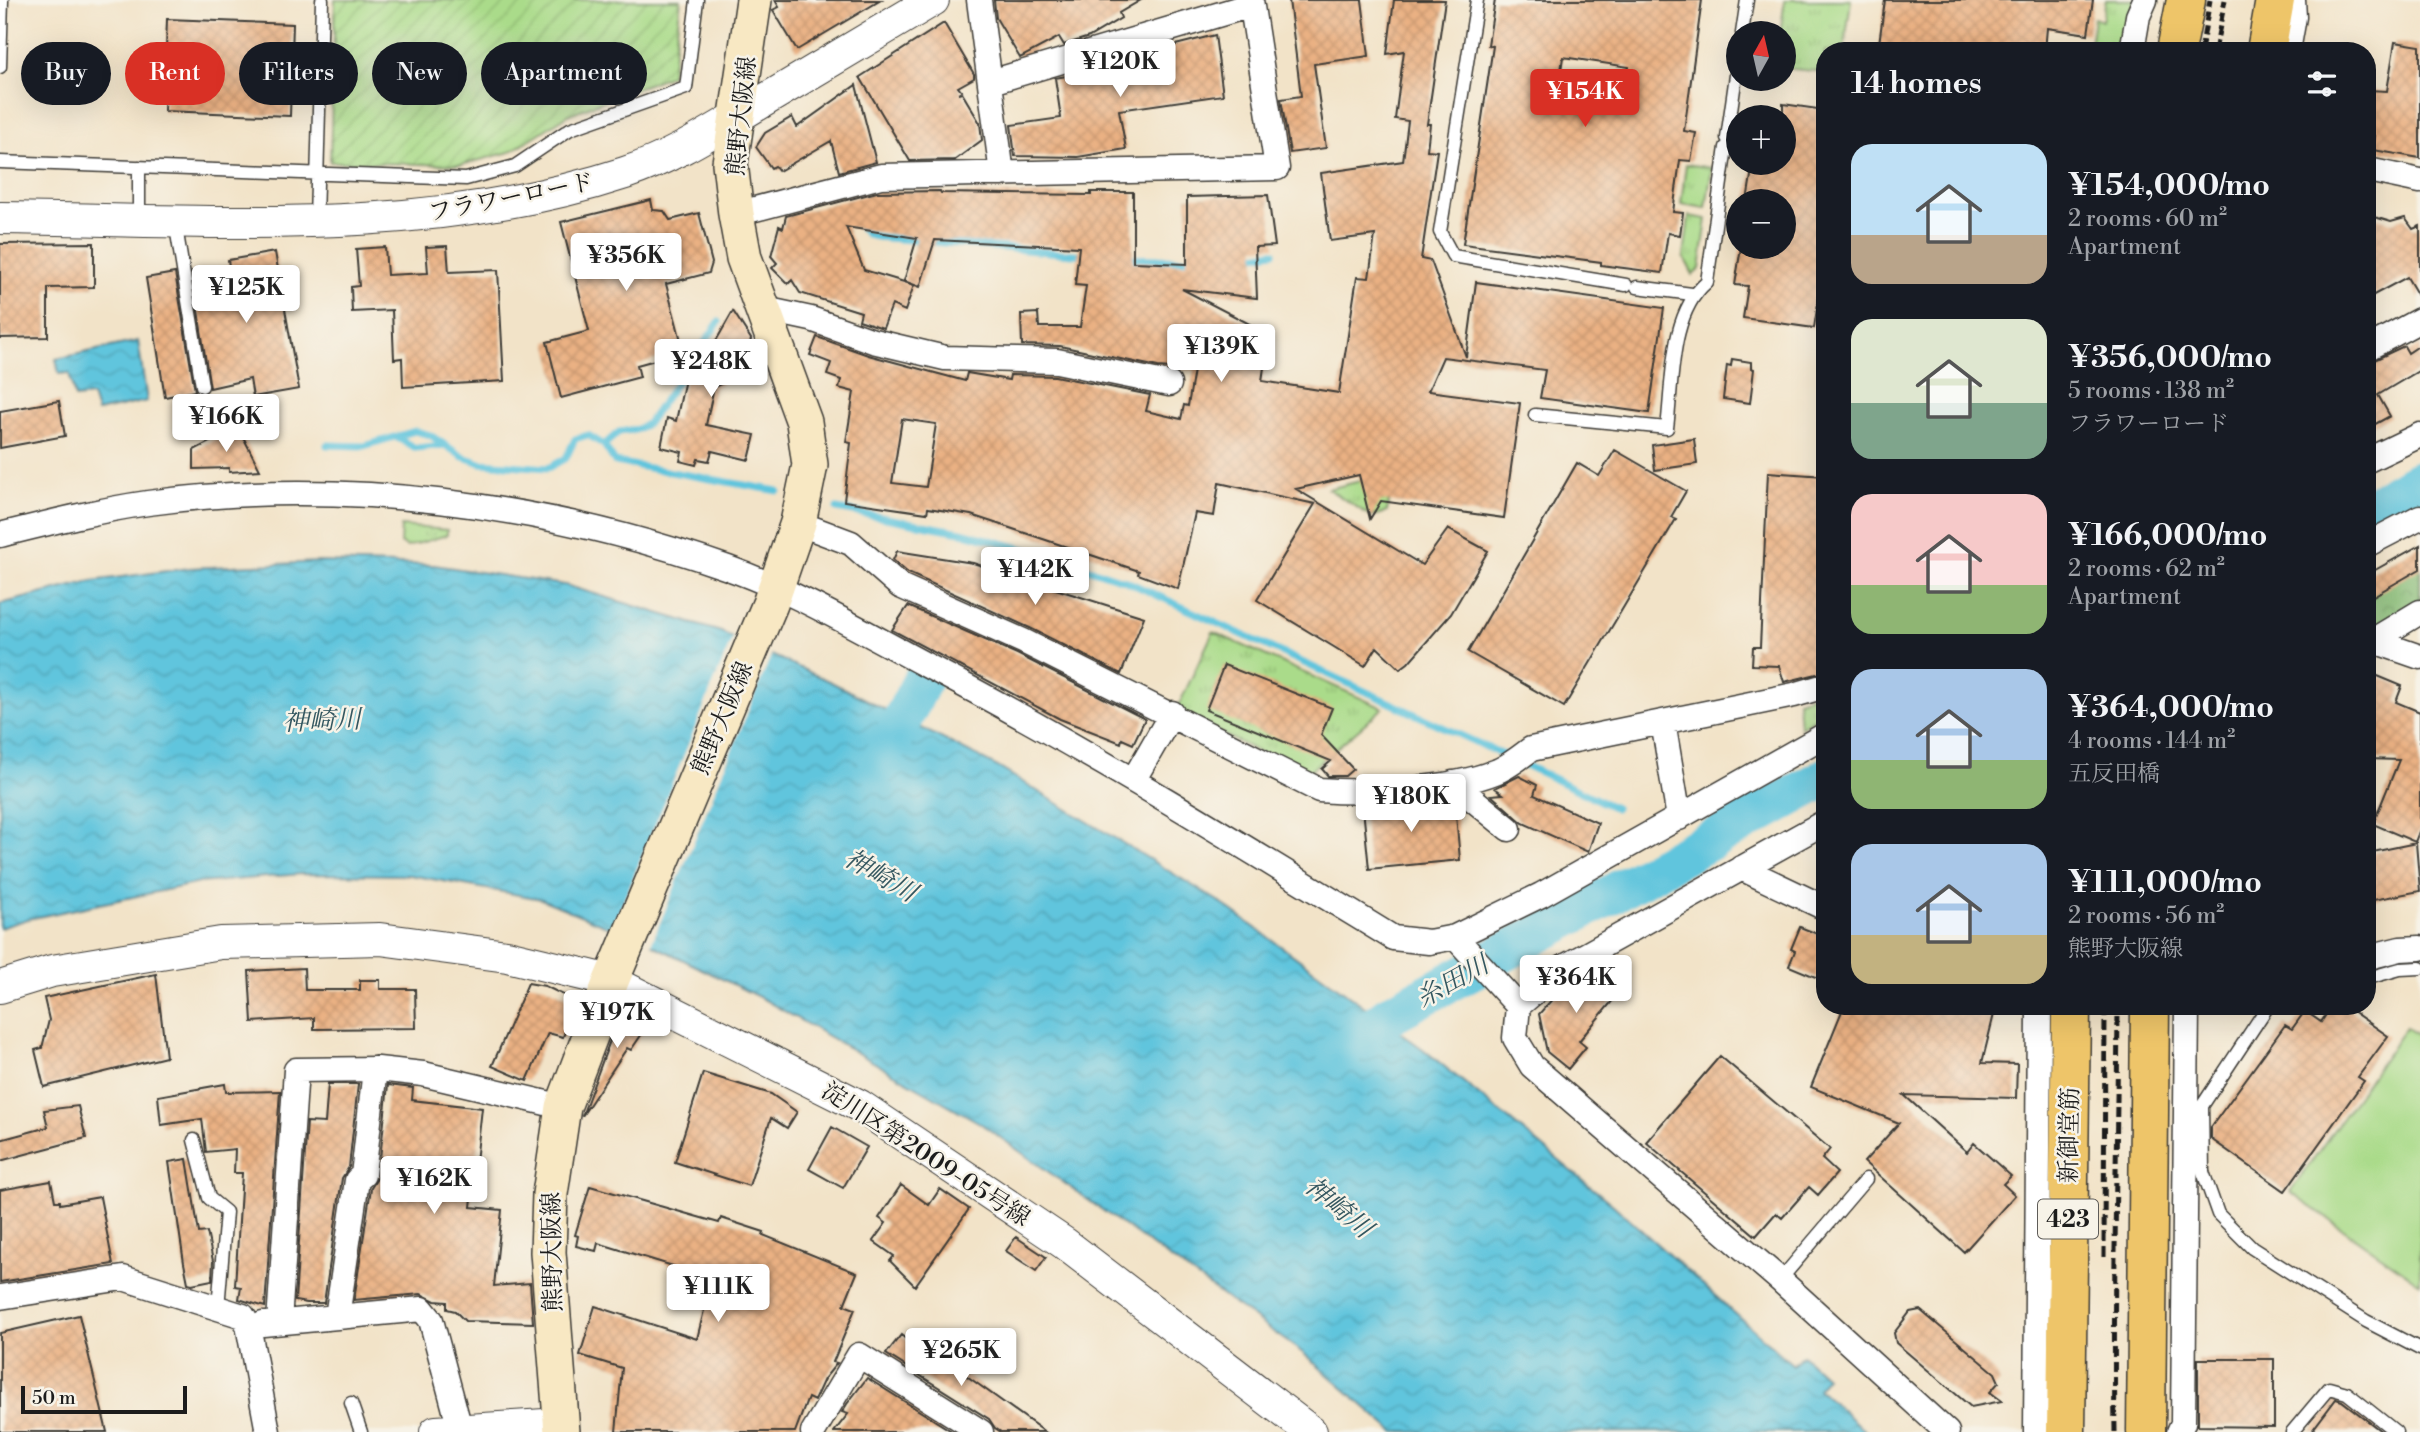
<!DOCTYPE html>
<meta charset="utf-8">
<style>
:root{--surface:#171b24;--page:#20242c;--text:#f1f3f6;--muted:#9ea1a6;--accent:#d93025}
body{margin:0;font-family:"Libre Bodoni","Noto Serif JP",serif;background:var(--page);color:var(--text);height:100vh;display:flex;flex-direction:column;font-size:26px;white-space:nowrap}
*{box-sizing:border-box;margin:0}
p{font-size:23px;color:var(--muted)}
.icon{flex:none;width:38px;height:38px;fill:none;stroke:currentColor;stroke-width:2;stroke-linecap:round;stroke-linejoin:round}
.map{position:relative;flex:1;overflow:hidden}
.drawer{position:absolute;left:1816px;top:42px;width:560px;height:973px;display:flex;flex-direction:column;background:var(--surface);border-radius:28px;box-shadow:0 7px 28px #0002}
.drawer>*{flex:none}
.hud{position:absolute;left:21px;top:42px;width:665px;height:63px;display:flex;gap:14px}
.needle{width:46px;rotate:8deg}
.buttons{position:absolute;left:1726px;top:21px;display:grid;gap:14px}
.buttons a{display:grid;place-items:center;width:70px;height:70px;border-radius:50%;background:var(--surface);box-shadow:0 7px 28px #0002;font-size:35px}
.scale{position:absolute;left:21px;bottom:18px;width:166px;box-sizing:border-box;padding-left:7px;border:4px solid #1c1c1c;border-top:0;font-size:19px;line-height:24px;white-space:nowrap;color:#1c1c1c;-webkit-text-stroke:5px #f7f3e8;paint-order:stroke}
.price{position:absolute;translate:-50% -60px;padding:0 16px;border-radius:7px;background:#fff;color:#222;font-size:23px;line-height:46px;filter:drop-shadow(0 2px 4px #0008)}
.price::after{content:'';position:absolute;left:50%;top:42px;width:21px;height:16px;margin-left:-10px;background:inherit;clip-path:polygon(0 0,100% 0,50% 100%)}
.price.on{background:var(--accent);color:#fff}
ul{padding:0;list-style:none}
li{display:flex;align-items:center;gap:21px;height:175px;padding:0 35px}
li span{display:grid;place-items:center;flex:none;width:196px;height:140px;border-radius:21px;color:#555}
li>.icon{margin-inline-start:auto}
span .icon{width:84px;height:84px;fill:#fffc;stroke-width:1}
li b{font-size:30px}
h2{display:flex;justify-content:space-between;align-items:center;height:84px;padding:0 35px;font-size:30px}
.chip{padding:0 24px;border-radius:32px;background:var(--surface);box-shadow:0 7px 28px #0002;font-size:24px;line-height:63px}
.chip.on{background:var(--accent);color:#fff}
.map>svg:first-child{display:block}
</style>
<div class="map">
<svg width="2420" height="1432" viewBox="0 0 2420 1432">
<defs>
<pattern id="grass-tufts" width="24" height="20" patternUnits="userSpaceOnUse" patternTransform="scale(1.75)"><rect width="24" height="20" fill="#aadb8a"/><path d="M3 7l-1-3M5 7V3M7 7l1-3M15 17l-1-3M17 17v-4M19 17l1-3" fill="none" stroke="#92bb76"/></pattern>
<pattern id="forest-crowns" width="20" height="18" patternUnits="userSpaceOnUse" patternTransform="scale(1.75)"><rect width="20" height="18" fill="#87bb76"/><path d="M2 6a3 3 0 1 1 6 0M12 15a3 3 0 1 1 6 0" fill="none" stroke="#74a066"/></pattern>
<pattern id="garden-furrows" width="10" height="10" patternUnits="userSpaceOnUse" patternTransform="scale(1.75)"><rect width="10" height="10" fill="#aadb8a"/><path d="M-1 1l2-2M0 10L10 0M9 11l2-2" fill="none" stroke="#92bb76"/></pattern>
<pattern id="water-waves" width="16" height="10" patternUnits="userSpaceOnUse" patternTransform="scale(1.75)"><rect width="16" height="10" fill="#60c5dd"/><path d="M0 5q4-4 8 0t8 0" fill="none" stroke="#53a9bd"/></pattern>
<pattern id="building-cross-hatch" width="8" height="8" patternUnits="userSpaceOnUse" patternTransform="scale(1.75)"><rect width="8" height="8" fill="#eab183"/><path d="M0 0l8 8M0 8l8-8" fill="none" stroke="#c89871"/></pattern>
</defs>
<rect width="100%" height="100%" fill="#f7f3e8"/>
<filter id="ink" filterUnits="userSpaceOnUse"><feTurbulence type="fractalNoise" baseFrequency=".0143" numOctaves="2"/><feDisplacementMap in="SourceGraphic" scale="14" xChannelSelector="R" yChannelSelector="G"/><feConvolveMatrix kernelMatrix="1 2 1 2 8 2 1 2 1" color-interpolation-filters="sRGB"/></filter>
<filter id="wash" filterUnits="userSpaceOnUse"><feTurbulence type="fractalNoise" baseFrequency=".00686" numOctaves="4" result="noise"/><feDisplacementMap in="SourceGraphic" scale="28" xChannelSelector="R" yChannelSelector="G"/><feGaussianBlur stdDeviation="1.57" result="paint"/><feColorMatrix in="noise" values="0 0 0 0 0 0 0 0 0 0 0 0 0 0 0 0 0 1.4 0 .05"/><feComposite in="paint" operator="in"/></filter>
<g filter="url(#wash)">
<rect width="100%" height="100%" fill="#f2e3c8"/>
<path fill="url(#grass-tufts)" stroke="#637c53" stroke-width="2" d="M1785,0H1851L1844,51H1825L1823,72L1783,68V33H1780Z
M2106,0H2134L2126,51H2089L2094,18L2102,21Z
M1686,164L1712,168L1706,208L1681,204Z
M1689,216L1707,219L1700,269L1693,275L1684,257Z
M1393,473L1387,512L1372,517L1328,489Z
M401,526L447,530V535L407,547L400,543Z
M1213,632L1383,708L1305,775L1176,711Z
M1825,692V714L1800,727L1798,700Z"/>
<path fill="url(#forest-crowns)" stroke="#526c49" stroke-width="2" d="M2420,567V604L2368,631V597Z"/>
<path fill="url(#garden-furrows)" stroke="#637c53" stroke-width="2" d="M335,0H681L671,75L570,114L510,152L461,165L330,162Z"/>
<path fill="#aadb8a" stroke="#637c53" stroke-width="2" d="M2406,1027L2420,1037V1283L2290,1192Z"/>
<path fill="url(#water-waves)" stroke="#3e707c" stroke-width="2" d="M138,341L147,401L97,412L92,396L75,398L69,373L59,374L56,359Z
M320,562L434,565L565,585L721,632L833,683L998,767L1218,901L1423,1049L1613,1205L1793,1365L1802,1355L1826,1377L1818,1389L1866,1432H1394L1303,1353L980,1123L761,998L655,946L541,899L410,875L301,874L199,883L28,919L0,928V604L92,581L189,568Z"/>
<path fill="#f2e3c8" d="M734,634L773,651L650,947L611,931Z"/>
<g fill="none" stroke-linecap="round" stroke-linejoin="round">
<path stroke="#60c5dd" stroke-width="7" d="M857,224L867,234L876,237L1085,255
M1247,256L1274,252
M1125,258L1197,260
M397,438L416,448L444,445
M327,445L364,446L415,431L430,435L463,457L481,463L548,468L566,458L575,439L588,435L604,445L615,462L778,491
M604,445L619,432L638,429L648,423L719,322
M837,509L961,532L1047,555L1126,581L1510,758
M1521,763L1615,808"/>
<path stroke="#60c5dd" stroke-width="40" d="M2368,509L2420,480
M878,767L921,683
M1337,1053L1389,1015L1825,778"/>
</g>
<g id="blocks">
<path fill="url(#building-cross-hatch)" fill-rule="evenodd" d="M775,0H881L797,50L773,10L779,7Z
M994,0H1141L1119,13L1121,18L1089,37L1064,45L1059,37L1020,58L996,18Z
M1289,0H1362L1369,56L1314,64L1326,148L1290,153L1281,99L1301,96Z
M1394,0H1445L1427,124H1430L1427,150L1437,151L1421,259L1431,261L1466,357L1476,282L1664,308L1649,413L1540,398L1545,370L1443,357L1428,391L1520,403L1504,518L1381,501L1370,519L1359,475L1296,489L1422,565L1448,529L1488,551L1451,614L1408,663L1400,669L1377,647L1365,666L1257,600L1315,504L1219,483L1214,516L1195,513L1178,589L1138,574L1139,571L971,515L928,508L927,513L844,501L851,443L846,442L854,392L839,388L841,380L827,375L831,363L810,355L817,337L868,355L965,381L967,373L1009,380L1010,375L1055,376L1150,395L1146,411L1181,419L1184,405L1188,406L1194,370L1158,367L1060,346L1022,345L1021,314L1038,313L1039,327H1080L1086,286L1075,285L1079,247L935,240L920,287L904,281L917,238L846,227L864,270L914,285L905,311L892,305L883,328L859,320L861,312L800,293L792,280L788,284L772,268L777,263L771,256L779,226L783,228L786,216L877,192L940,191L941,193L1091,195V192H1133V262L1187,264V197L1268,195L1275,246L1255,247L1257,298L1182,289L1269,334L1262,381L1339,393L1357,277L1369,278L1375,235L1330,241L1321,173L1403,161L1408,121L1395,119L1404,51L1387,54ZM902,419L936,424L926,487L892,483Z
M1495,0H1702L1684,131L1696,133L1691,161L1680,160L1673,212L1683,213L1680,235L1668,233L1662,273L1601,265V262L1463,244L1493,46L1488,45ZM1563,57L1629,67L1623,103L1558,91Z
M1885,0H2093L2088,34L2047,28L2045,51H1878Z
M167,19L293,24L290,116L164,111Z
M944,23L974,74V78L958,87L962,92L958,94L962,93L980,123L982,140L955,160L910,161L860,77Z
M1215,35L1223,95L1119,110L1126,149L1078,157L1015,156L1011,125L1061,118L1055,78L1118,67L1116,60Z
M2395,42L2420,46V158L2373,150L2375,136L2368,135V90L2387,91Z
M856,85L876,162L839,172L831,141L779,171L775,166L771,168L756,147L765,133L792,117L797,127Z
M1783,104L1825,110V298L1819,296L1814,328L1743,318L1748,286L1735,285L1741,247H1783V201H1747L1753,163H1783Z
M651,200L653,210L664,211L670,220L699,213L712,263L709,273L666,284L684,352L637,365L640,377L561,398L547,342L589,331L561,222Z
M2368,215L2391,222L2405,218L2413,229L2420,226V299L2407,277L2368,298Z
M94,243V287L48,288V337L0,338V244Z
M447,246L449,272L498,270L504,381L403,387L402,358L394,359L392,310L352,312L351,287L359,286L356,249L385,247L387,275L428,273L426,247Z
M275,252L299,389L253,397L250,379L210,388L192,272L229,266L228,260Z
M175,273L195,391L165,397L146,278Z
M733,311L751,339L749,349L756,368L714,387L706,425L755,435L749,460L712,451L709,461L698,459L696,465L680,461L682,452L661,447L667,418L676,421L690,356L712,348Z
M2420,345V370L2378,395L2390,416L2368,428V363L2404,346L2408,353Z
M1732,359L1751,362V368L1754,369L1750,403L1723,399L1727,365L1731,366Z
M59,401L65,436L0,448V411Z
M238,427L260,470L229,472V468L194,469V450Z
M1694,439L1697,464L1655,470L1652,445Z
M1615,450L1686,491L1671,517L1676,519L1564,707L1468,652L1577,463L1599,476Z
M1768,472L1825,476V672L1784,682L1779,666L1752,665L1753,647H1760Z
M2420,545V569L2368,599V574Z
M897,551L973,563L1144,617L1121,674L1030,628L908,573L893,560Z
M908,606L1017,654L1145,719L1133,744L1122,739L1121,743L1060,719L892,630Z
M1224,665L1332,708L1321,735L1353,769L1345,776H1328L1322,769L1331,761L1206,710Z
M2368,672L2402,686L2396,702L2420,712V829L2415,842L2373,824L2399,760L2368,759Z
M1519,776L1537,785L1534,795L1598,823L1588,852L1523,823L1491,795L1503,794L1495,788Z
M1450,800L1455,804L1460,860L1369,869L1363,808Z
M2416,843L2420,891L2368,901V853Z
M1800,927L1825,937V981L1789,966L1795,951L1791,949Z
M1597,966L1624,987L1579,1041L1586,1047L1568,1069L1547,1052L1539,1014L1563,987L1581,985Z
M304,968L305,990H360V980H380V989H415L416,1028L314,1029V1018L252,1022L249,971Z
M156,974L166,1057L44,1087L35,1050L42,1048L49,1020L44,998Z
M528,983L545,986L576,1001L563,1037L548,1033L527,1081L492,1066Z
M1844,1006H1996L1982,1063L2017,1064L2016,1098L1904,1095L1967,1152L1974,1143L2011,1176L2003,1184L2015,1195L1964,1252L1864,1162L1899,1123L1811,1087Z
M2332,1006H2345L2388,1036L2358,1077L2364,1081L2285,1191L2211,1139V1127L2285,1025L2292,1029L2305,1011L2321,1022Z
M620,1014L648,1025L631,1050L627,1048L582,1116Z
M1720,1056L1830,1149L1822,1159L1837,1173L1818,1195L1809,1187L1782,1218L1776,1213L1756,1236L1646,1142Z
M703,1073L771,1094L797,1112L787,1128L771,1118L749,1186L675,1162Z
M225,1084L226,1092L280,1091L265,1307L239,1299L241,1287L235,1286L242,1173H234L235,1149L206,1152L202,1119L161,1125L158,1096Z
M328,1084H358L349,1167L342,1178L324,1303H307L295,1301L307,1122L325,1123Z
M388,1085L413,1088L412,1100L482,1108L471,1207L502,1210L494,1286L530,1283L533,1323L465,1321L455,1311L447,1309V1302L435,1301L421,1294L354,1300L371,1188L378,1177Z
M78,1106L86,1138L0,1161V1140L48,1127L44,1110Z
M832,1127L867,1147L843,1188L809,1169Z
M187,1159L199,1233L207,1232L213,1261L212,1280L192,1284L188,1283L184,1263L169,1162Z
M51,1181L55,1201H60V1204L100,1197L113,1264L0,1282V1190Z
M901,1185L929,1205L940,1189L969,1209L915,1286L890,1261L894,1256L873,1241L886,1223L879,1218Z
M590,1186L719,1223L721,1218L764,1232L763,1235L857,1273L844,1305L855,1309L833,1362L837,1363L824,1379L814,1401L808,1398L795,1432H616L622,1368L580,1355L595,1306L697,1339L712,1278L598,1243L596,1251L576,1246L578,1236L575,1235Z
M1016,1237L1046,1257L1036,1271L1006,1251Z
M1920,1310L1995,1373L1999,1382L1990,1392L2002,1401L1971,1407L1896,1343L1894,1333L1910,1312Z
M79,1315L107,1432H0V1333Z
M901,1335L923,1353L964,1374L1045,1432H1001L995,1428L989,1419L886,1354Z
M2198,1359H2274V1427L2198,1426Z
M867,1378L953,1432H834L848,1414L842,1412L847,1404Z
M2336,1399L2342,1401L2382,1432H2311Z"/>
</g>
</g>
<g filter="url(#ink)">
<use href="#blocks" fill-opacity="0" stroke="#3c3a36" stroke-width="2"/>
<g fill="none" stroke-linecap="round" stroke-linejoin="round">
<defs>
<path id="service" d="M1477,0L1440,232L1453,256L1626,285
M1742,33L1747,0
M0,67L2,0
M1727,138L1738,61
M0,162L466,179L515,166L570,129L686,88L697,0
M139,219V167
M316,220L322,0
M175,221L202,386
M1637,287L1692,294
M1535,415L1667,428C1673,382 1669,314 1707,282L1726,147
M2368,978L2400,969L2420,968
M2268,1006L2202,1106L2203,1172L2218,1214L2252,1248L2366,1321L2420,1349
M194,1140L209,1198L226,1212L218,1308
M1780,1280L1866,1179
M351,1403L361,1432
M2292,1432L2329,1388L2347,1393L2396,1432"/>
<path id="minor" d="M979,0L1002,174
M2132,51L2138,16L2145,0
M2288,51L2294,17L2293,0
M991,82L1251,5
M2368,170L2420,181
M736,214L881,176L1277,168L1251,0
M764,309L811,319L873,341L945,358L1057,361L1169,384
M2368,348L2420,320
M2368,460L2420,435
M798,523L851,543L900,586L1023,641L1319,790C1367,794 1450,790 1495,772C1507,768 1520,757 1531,749L1794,695L1825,686
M0,535C48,523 99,510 148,503C341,477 544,503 728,568C796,592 860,630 924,664C1085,748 1238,843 1393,938L1429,942L1455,937L1541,895L1825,735
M2368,544L2420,517
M2368,639L2420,657
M2372,641L2420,612
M1663,722L1679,818
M1134,779L1172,713
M1453,783L1509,829
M1825,822L1564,967L1518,1006L1515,1038L1532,1066L1780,1280L1947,1432
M1741,868L1825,908
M1455,937L1518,1006
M2368,957L2400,949L2420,948
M0,1297L123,1278L243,1316L248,1325L268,1432
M337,1317L357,1180L363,1175L375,1069
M279,1322L296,1070L378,1069L423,1074L563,1107
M263,1324L422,1309L431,1320L460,1429
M813,1432L859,1355L981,1432
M2036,1432L2039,1006
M2179,1432L2183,1423L2187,1006"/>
<path id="tertiary" d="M0,218C208,220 424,239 625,173C674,157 716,129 760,103C818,68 876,34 933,0
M0,987L52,971L221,943L380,939L507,956L611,981L860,1106L1064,1243L1311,1432
M436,1432L561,1424"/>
<path id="secondary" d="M562,1432L548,1252L550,1194L563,1107L611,981L770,604L798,523L810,465L804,422L744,258L736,214L730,163L754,0"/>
<path id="trunk" d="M2176,51L2186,0
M2266,51L2275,0
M2066,1432L2071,1006
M2146,1432L2150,1006"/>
</defs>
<use href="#service" stroke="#3c3a36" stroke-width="15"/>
<use href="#minor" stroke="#3c3a36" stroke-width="27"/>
<use href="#tertiary" stroke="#3c3a36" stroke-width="34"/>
<use href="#secondary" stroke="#3c3a36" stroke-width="38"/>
<use href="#trunk" stroke="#3c3a36" stroke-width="41"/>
<use href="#service" stroke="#fff" stroke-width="12"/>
<use href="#minor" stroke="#fff" stroke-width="24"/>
<use href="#tertiary" stroke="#fff" stroke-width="32"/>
<use href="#secondary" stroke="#f8e8c3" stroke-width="35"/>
<use href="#trunk" stroke="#eec569" stroke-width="38"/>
<path stroke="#1c1c1c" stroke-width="5" stroke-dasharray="10 5" stroke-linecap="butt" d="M2201,51L2210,0
M2215,51L2225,0
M2104,1257L2105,1006
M2115,1432C2113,1290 2117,1148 2118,1006"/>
</g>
</g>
<g text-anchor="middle" stroke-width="5" stroke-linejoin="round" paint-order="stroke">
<rect fill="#f7f3e8" stroke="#5e5c59" stroke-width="2" x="2038" y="1199.5" width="60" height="39" rx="5"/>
<g font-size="23" font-weight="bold" fill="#1c1c1c">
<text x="2068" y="1227">423</text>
</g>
<g font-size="24" fill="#1c1c1c" stroke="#f7f3e8">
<text transform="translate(741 116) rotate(-84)" y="8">熊野大阪線</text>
<text transform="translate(511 197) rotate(-11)" y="8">フラワーロード</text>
<text transform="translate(722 718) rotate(-67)" y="8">熊野大阪線</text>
<text transform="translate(2069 1135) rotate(-89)" y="8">新御堂筋</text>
<text transform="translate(926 1154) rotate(33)" y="8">淀川区第2009-05号線</text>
<text transform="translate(552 1252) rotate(-91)" y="8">熊野大阪線</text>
</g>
<g font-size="26" font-style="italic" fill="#345760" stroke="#f7f3e8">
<text transform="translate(322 720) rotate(-2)" y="9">神崎川</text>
<text transform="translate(881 875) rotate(30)" y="9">神崎川</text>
<text transform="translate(1452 981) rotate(-29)" y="9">糸田川</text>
<text transform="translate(1339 1207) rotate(40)" y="9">神崎川</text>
</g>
</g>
</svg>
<div class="buttons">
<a><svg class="needle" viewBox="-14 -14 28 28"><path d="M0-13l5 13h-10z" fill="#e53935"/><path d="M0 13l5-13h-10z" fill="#9ea1a6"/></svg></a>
<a>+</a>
<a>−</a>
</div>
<div class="scale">50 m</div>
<b class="price" style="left:1120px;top:99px">¥120K</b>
<b class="price on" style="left:1585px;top:129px">¥154K</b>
<b class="price" style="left:626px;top:293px">¥356K</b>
<b class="price" style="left:246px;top:325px">¥125K</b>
<b class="price" style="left:1221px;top:384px">¥139K</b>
<b class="price" style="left:711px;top:399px">¥248K</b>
<b class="price" style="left:226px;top:454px">¥166K</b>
<b class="price" style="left:1035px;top:607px">¥142K</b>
<b class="price" style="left:1411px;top:834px">¥180K</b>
<b class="price" style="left:1576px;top:1015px">¥364K</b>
<b class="price" style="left:617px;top:1050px">¥197K</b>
<b class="price" style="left:434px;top:1216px">¥162K</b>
<b class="price" style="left:718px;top:1324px">¥111K</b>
<b class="price" style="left:961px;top:1388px">¥265K</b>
<div class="hud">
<a class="chip">Buy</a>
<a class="chip on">Rent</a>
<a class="chip">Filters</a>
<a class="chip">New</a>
<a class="chip">Apartment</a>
</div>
<section class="drawer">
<h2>14 homes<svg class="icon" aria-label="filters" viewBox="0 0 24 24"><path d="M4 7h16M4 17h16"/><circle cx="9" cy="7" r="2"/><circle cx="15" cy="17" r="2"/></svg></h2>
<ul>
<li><span style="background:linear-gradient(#bfe0f5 65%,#b9a48a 0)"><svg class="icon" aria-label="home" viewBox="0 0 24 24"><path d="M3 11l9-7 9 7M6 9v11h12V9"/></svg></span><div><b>¥154,000/mo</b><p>2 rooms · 60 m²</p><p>Apartment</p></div></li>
<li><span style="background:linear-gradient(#dfe7d0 60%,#7fa58c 0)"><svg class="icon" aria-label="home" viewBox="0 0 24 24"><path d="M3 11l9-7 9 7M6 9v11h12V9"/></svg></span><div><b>¥356,000/mo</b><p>5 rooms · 138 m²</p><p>フラワーロード</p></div></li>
<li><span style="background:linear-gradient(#f6c9c9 65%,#8fb573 0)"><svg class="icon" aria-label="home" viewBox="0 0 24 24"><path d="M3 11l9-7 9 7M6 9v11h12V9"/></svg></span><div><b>¥166,000/mo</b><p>2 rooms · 62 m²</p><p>Apartment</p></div></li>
<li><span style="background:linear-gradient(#a9c7e8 65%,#8fb573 0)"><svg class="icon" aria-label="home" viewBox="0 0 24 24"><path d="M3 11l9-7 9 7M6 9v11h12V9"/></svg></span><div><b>¥364,000/mo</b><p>4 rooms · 144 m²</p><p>五反田橋</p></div></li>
<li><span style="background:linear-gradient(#a9c7e8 65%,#c2b280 0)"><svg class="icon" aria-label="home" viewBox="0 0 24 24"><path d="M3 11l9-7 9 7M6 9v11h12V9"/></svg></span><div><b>¥111,000/mo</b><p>2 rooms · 56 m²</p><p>熊野大阪線</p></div></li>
</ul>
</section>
</div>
